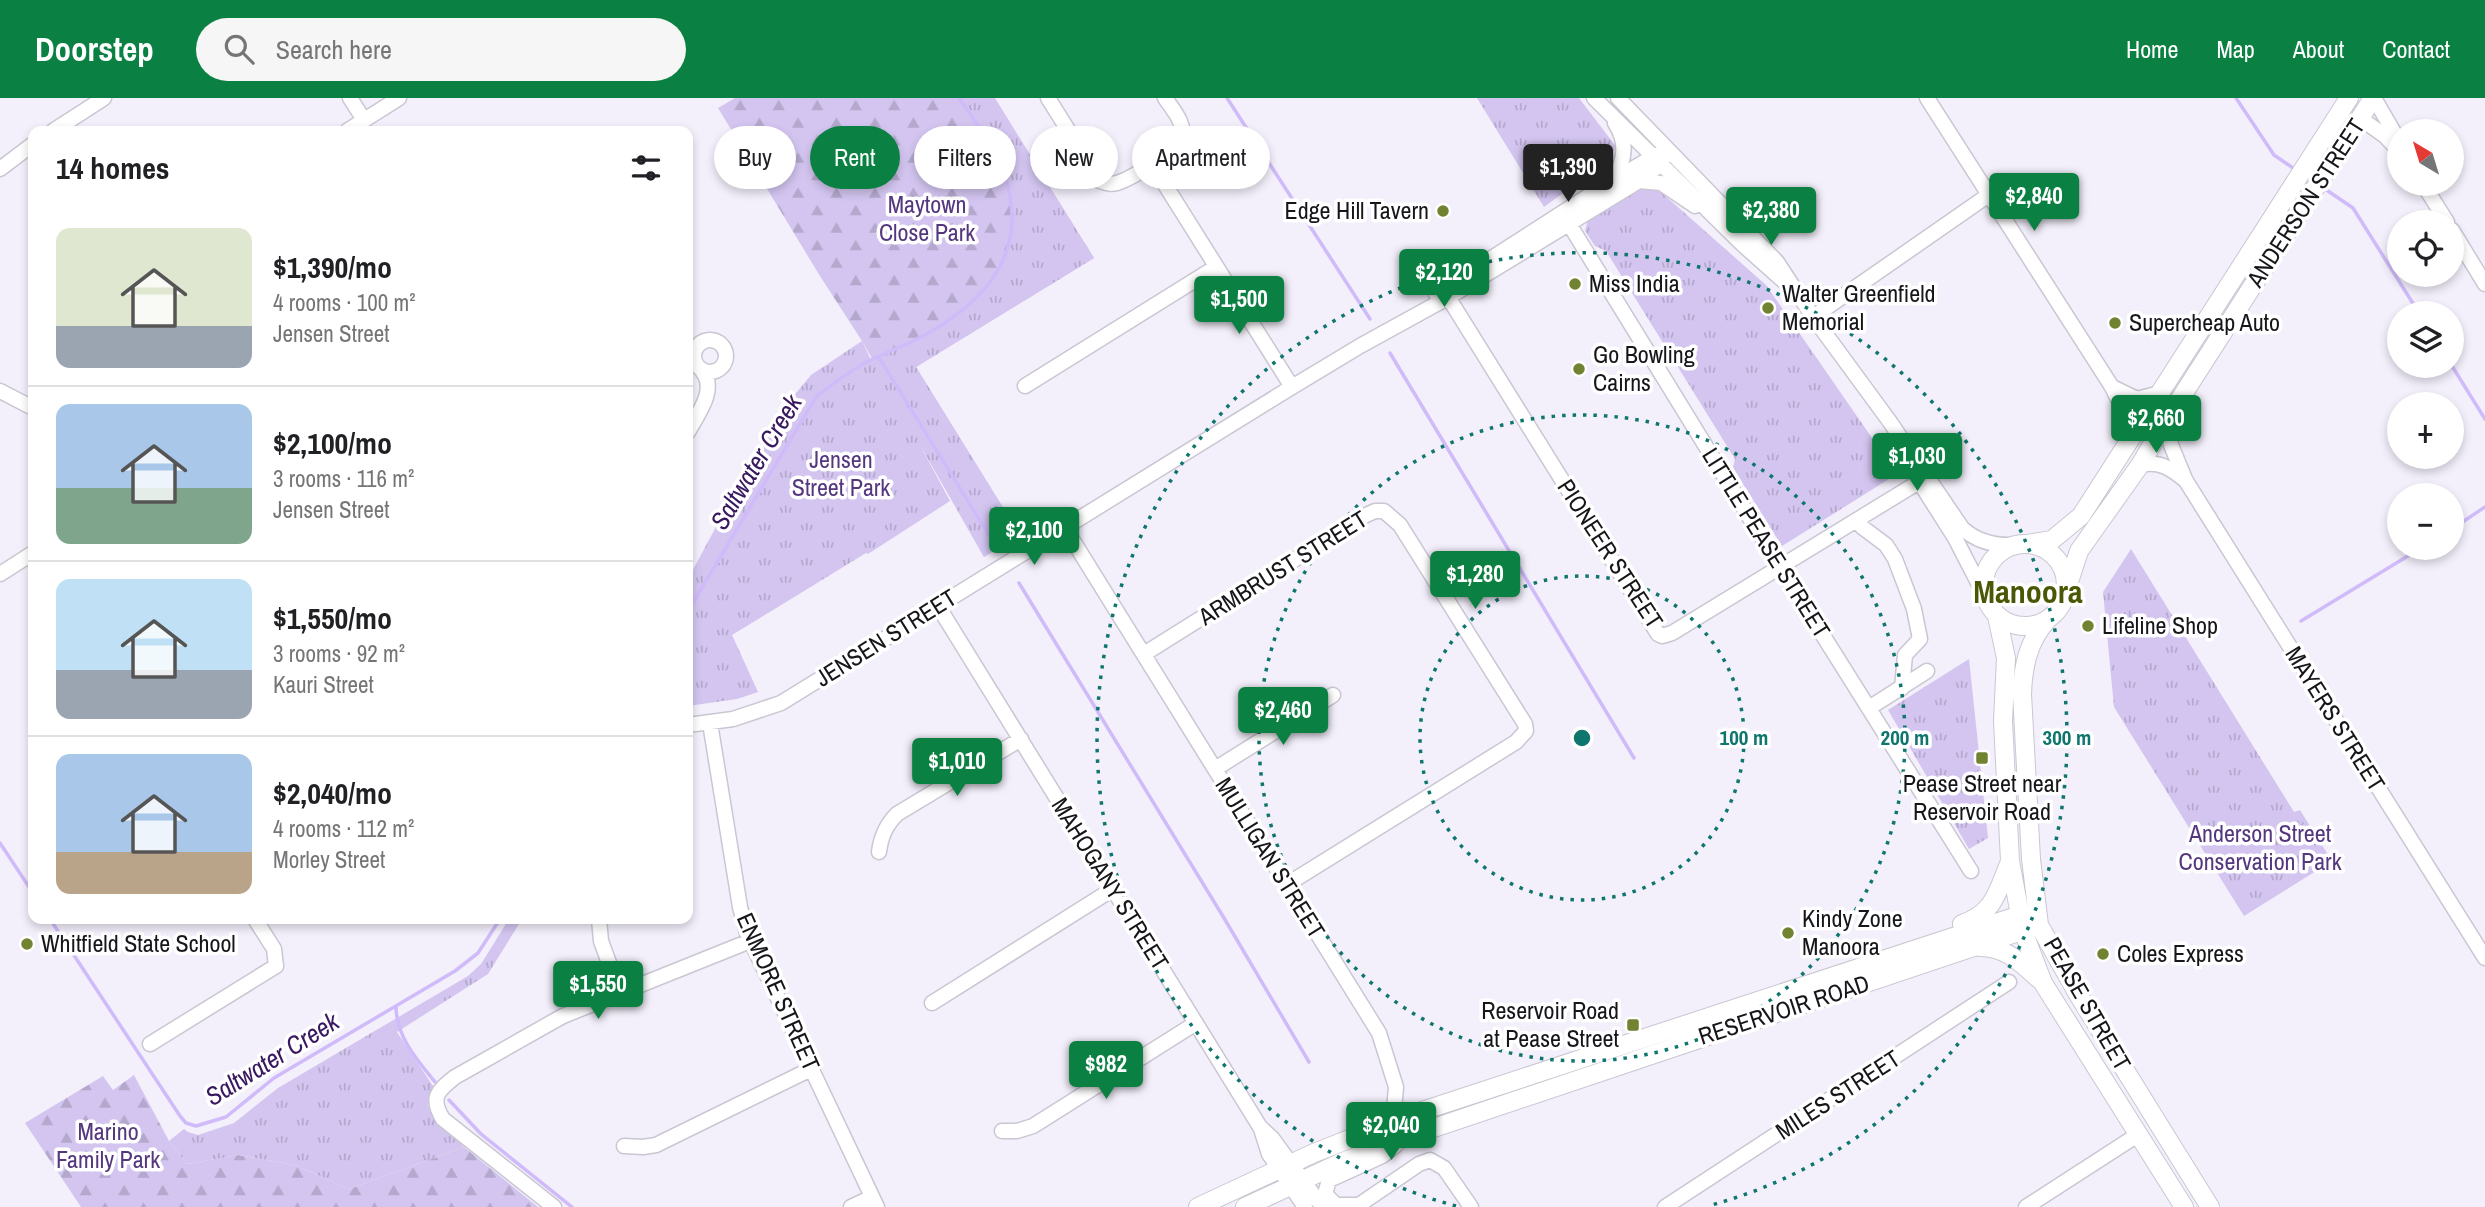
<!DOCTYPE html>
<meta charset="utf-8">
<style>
:root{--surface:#fff;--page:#f6f6f6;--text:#202124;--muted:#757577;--line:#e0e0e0;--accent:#0b8043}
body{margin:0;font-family:"Archivo Narrow",sans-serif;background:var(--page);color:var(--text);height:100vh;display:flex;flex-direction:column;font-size:26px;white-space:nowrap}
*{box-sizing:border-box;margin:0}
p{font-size:23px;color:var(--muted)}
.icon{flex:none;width:38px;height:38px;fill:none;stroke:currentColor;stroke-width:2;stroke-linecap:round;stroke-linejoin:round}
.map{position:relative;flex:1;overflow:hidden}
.sheet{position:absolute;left:28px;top:28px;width:665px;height:798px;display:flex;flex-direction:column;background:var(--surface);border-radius:14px;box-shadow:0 4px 10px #0003}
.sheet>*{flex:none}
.top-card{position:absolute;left:714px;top:28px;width:665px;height:63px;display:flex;gap:14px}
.needle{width:46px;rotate:322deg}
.fabs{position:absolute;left:2387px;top:21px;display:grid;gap:14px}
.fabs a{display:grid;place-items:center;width:77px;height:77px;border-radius:50%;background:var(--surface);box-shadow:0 4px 10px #0003;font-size:35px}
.price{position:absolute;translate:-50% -60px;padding:0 16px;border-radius:7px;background:var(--accent);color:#fff;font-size:23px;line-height:46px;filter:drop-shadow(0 2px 4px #0008)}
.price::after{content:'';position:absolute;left:50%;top:42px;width:21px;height:16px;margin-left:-10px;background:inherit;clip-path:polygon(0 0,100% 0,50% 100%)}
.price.active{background:#222;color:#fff}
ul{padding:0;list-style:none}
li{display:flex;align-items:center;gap:21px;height:175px;padding:0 28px}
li+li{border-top:2px solid var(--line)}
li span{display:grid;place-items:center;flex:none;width:196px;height:140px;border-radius:14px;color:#555}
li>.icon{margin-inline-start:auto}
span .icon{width:84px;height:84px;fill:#fffc;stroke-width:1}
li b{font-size:30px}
h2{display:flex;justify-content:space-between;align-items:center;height:84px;padding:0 28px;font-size:30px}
.chip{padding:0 24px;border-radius:32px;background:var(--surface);box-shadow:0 4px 10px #0003;font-size:24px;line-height:63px}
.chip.active{background:var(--accent);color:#fff}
header{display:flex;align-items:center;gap:42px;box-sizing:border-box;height:98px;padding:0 35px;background:var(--accent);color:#fff}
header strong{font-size:33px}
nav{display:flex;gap:38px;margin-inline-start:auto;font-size:24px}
.search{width:490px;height:63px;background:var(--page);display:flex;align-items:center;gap:18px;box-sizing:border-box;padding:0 24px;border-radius:38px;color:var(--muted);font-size:26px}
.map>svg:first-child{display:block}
</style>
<header>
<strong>Doorstep</strong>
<div class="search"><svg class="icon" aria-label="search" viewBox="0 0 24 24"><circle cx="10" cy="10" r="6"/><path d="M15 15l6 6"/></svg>Search here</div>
<nav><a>Home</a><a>Map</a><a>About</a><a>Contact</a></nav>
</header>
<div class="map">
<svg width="2485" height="1109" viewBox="0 0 2485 1109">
<defs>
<pattern id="forest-firs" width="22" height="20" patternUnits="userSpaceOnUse" patternTransform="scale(1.75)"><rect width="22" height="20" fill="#d3c5f0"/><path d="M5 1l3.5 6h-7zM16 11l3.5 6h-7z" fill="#b4a8cd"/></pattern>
<pattern id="park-tufts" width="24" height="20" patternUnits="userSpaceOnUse" patternTransform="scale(1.75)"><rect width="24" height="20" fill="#d3c5f0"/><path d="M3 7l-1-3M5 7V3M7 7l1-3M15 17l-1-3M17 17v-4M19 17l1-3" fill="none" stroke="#b4a8cd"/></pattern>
</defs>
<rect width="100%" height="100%" fill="#f3effb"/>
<path fill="url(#forest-firs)" d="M735,0H995L1094,160L916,269L1020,437L984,459L862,243L820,178L718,10Z
M134,977L169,1043L187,1066L238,1057L295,1067L349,1091L464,1049L538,1109H81L25,1025L103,978L113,992Z"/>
<path fill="url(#park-tufts)" d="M962,0H993L1094,160L916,269L1020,437L984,459L920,347L950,403L868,456L866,455L732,537L758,594L737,601L688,608V481L738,388L792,300L811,277L862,243L871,262C895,250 921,242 943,226C1047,155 1017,91 962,0Z
M1477,0H1579L1617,50L1586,78L1544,109Z
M1650,90L1662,95L1766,187L1897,376L1782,448L1733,370L1735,361L1606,153L1595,148L1585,133L1588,122L1639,91Z
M2131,451L2294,714L2300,712L2332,763L2244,818L2114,609L2103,494Z
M1969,561L1988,740L1969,751L1888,612Z
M509,821H522L488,876L397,934L433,988L428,1008L437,1022L464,1049L349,1091L295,1067L239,1057L187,1066L169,1043L184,1031L188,1034L198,1037L234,1025L278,990L468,878L481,866Z"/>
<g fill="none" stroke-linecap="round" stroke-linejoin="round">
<path stroke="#d0bbfa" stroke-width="3.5" d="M1227,0L1370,221
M2236,0L2274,57L2293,70
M2325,91L2353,110L2419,215
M1390,255L1634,660
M878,258L997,450
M2452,268L2485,321
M2452,431L2485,409
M1019,485L1224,820L1309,964
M688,513L816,299C837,282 859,266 884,256C897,250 910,245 923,238C981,206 1026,161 1008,89C1000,56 978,28 959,0
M2301,523L2421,450
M0,745L33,795
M50,821L180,1018L186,1025L196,1028L226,1019L274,980L455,873L478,855L500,821
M396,908C396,938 416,961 435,984
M449,1002L481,1036L572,1109"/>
<defs>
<path id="minor" d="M350,0L364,22
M1048,0L1100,83C1106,85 1110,87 1117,85C1130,81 1176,54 1181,41C1187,26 1172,11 1165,0
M1594,0L1742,146L1789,188
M1618,0L1777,164L1813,219L1890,324L1962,430C1977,444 1995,448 2015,447
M1927,0L2112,289L2125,315L2131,339
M2374,0L2399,43
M2360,20L2385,38L2399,53
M53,33L104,0
M347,33L399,0
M1152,66L1292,289
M0,71L33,46
M1611,83C1626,64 1628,45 1615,25
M1639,83L1661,85L1695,108
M2423,86L2447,124
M1563,116L1780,469L1971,773
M2452,132L2485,186
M1443,191L1658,536L1662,538L1672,535L1927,379
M1436,196L1607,86L1654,58L1669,53
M1813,219L1990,96
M694 258a16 16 0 1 1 32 0a16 16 0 1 1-32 0Z
M1025,288L1216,169
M2112,289L2137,301L2160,295
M0,293L33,310
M2166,323L2171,347L2185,381
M688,334C697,317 718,291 702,273
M2140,367C2159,362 2172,371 2186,383L2485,860
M1922,388L1955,440L1985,498
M1857,422L1862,429L1886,447L1895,461L1914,511L1920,541L1905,557L1902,590
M1065,430L1379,935L1396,989L1393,1023
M0,476L33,455
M938,508L1260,1029L1272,1040L1318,1103L1330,1107H1358
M1144,556L1364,418L1375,413H1384L1400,427L1525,626L1526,633L1516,644L1286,787
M1869,610L1927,573
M710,625L740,809L747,835L877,1109
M688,627L733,621L781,605L1292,289L1360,248L1449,199L1639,83L1657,69L1669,53
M1215,671L1333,597
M879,754C881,738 886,727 897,716L1021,641
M599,821L601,843L620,895
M932,905L1113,791
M150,946L276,868L274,851L255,821
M1261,1031L1269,1056L1305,1109
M1002,1033H1017L1033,1028L1196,925
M624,1048L643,1049L656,1047L811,971
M1336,1107L1325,1096L1329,1082L1382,1058L1395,1048
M554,1109L443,1021C430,1000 437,993 455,979L563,918L750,843
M851,1109L872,1099
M1356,1109L1419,1066L1430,1062L1444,1070L1471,1109
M1665,1109L2009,884
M2026,1109L2139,1036"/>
<path id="major" d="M1984 487a41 41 0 1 1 82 0a41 41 0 1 1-82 0Z
M2027,446L2052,442L2081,418L2349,0
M2065,496L2079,453L2140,367L2166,323L2373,0
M1997,518L2006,560L2003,623L2010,763L2023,833L2043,885L2184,1109
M2048,521C2028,543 2023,568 2022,596L2031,761L2039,827L2079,898L2210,1109
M1962,826C1994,815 1997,795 2009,766
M1979,849C2005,848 2021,865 2039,881
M1198,1109L1314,1055L1416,1015L2011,820H2026L2039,827
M1245,1109L1340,1065L1404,1040L2039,827"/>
</defs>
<use href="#minor" stroke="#cac6d2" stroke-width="17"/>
<use href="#major" stroke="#cac6d2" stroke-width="20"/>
<use href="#minor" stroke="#fff" stroke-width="14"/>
<use href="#major" stroke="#fff" stroke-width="18"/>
</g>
<g fill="none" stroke="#0f766e" stroke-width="3.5" stroke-dasharray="3.5 7">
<circle cx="1582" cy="640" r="162"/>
<circle cx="1582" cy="640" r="323"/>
<path d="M1456 1108A485 485 0 1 1 1708 1108"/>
</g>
<g fill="#718231" stroke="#fff" stroke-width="2.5">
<circle cx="1443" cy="113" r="7"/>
<circle cx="1575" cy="186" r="7"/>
<circle cx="1768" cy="210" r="7"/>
<circle cx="2115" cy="225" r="7"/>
<circle cx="1579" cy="271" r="7"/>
<circle cx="2088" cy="528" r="7"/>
<rect x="1975" y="653" width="14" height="14" rx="3.5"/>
<circle cx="1788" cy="835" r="7"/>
<circle cx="27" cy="846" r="7"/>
<circle cx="2103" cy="856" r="7"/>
<rect x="1626" y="920" width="14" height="14" rx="3.5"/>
</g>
<g text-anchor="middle" stroke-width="7" stroke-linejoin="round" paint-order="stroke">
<g font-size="24" fill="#161519" stroke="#fff">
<text transform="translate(2306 105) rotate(-57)" y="8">ANDERSON STREET</text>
<text transform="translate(1766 445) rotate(58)" y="8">LITTLE PEASE STREET</text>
<text transform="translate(1610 456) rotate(57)" y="8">PIONEER STREET</text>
<text transform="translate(1283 470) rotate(-32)" y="8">ARMBRUST STREET</text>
<text transform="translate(886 540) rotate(-32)" y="8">JENSEN STREET</text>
<text transform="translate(2335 621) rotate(58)" y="8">MAYERS STREET</text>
<text transform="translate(1270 760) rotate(58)" y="8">MULLIGAN STREET</text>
<text transform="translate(1110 786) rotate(58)" y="8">MAHOGANY STREET</text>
<text transform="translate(778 894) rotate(66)" y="8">ENMORE STREET</text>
<text transform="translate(2087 906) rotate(60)" y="8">PEASE STREET</text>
<text transform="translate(1784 912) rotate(-18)" y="8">RESERVOIR ROAD</text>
<text transform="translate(1838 997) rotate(-33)" y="8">MILES STREET</text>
</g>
<g font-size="24" fill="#54377f" stroke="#fff">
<text x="927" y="115">Maytown<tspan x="927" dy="28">Close Park</tspan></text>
<text x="841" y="370">Jensen<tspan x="841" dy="28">Street Park</tspan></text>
<text x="2260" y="744">Anderson Street<tspan x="2260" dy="28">Conservation Park</tspan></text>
<text x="108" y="1042">Marino<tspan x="108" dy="28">Family Park</tspan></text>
</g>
<g font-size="24" fill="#161519" stroke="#fff" text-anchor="start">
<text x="1429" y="121" text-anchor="end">Edge Hill Tavern</text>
<text x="1589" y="194">Miss India</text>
<text x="1782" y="204">Walter Greenfield<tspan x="1782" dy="28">Memorial</tspan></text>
<text x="2129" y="233">Supercheap Auto</text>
<text x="1593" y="265">Go Bowling<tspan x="1593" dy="28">Cairns</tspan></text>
<text x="2102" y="536">Lifeline Shop</text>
<text x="1982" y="694" text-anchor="middle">Pease Street near<tspan x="1982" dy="28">Reservoir Road</tspan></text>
<text x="1802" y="829">Kindy Zone<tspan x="1802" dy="28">Manoora</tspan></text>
<text x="41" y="854">Whitfield State School</text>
<text x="2117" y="864">Coles Express</text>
<text x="1619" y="921" text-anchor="end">Reservoir Road<tspan x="1619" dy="28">at Pease Street</tspan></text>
</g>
<g font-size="26" font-style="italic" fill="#38185f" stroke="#fff">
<text transform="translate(756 364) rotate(-59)" y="9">Saltwater Creek</text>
<text transform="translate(272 961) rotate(-32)" y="9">Saltwater Creek</text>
</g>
<g font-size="32" font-weight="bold" fill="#4a5806" stroke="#fff">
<text x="2028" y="505">Manoora</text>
</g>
</g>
<circle cx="1582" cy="640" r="10" fill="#0f766e" stroke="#fff" stroke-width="3.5"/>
<g font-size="21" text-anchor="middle" font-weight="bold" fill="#0f766e" stroke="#fff" stroke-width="7" stroke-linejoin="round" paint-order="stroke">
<text x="1744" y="647">100 m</text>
<text x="1905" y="647">200 m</text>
<text x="2067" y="647">300 m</text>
</g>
</svg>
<div class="fabs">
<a><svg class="needle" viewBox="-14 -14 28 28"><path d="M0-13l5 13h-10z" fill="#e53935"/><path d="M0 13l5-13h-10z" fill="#757577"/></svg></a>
<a><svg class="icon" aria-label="locate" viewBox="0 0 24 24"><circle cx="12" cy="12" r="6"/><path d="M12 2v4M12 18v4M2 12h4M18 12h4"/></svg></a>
<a><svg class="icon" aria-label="layers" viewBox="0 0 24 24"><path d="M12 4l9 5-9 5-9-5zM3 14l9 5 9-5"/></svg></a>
<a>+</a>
<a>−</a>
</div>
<b class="price active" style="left:1568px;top:106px">$1,390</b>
<b class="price" style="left:2034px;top:135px">$2,840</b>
<b class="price" style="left:1771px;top:149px">$2,380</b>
<b class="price" style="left:1444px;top:211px">$2,120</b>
<b class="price" style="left:1239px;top:238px">$1,500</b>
<b class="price" style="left:2156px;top:357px">$2,660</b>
<b class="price" style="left:1917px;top:395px">$1,030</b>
<b class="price" style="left:1034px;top:469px">$2,100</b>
<b class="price" style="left:1475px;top:513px">$1,280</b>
<b class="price" style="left:1283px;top:649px">$2,460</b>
<b class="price" style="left:957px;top:700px">$1,010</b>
<b class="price" style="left:598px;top:923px">$1,550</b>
<b class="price" style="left:1106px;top:1003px">$982</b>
<b class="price" style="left:1391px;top:1064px">$2,040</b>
<div class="top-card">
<a class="chip">Buy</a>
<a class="chip active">Rent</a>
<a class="chip">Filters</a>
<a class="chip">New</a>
<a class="chip">Apartment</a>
</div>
<section class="sheet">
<h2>14 homes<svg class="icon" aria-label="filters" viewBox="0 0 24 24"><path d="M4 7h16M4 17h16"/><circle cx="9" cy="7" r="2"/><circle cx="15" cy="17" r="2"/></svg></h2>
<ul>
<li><span style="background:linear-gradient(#dfe7d0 70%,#9aa5b1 0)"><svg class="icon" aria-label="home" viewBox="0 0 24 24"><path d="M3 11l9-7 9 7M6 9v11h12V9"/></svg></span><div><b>$1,390/mo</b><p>4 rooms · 100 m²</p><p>Jensen Street</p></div></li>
<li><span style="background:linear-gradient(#a9c7e8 60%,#7fa58c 0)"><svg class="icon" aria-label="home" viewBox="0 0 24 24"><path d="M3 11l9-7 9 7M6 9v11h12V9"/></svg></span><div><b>$2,100/mo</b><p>3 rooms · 116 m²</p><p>Jensen Street</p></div></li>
<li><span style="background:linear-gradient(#bfe0f5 65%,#9aa5b1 0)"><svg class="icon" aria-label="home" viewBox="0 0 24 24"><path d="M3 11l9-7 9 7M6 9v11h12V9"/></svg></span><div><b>$1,550/mo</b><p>3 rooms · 92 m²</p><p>Kauri Street</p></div></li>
<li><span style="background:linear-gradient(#a9c7e8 70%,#b9a48a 0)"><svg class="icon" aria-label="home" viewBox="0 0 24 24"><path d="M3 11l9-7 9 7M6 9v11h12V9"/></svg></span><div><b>$2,040/mo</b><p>4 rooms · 112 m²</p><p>Morley Street</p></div></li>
</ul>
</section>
</div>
